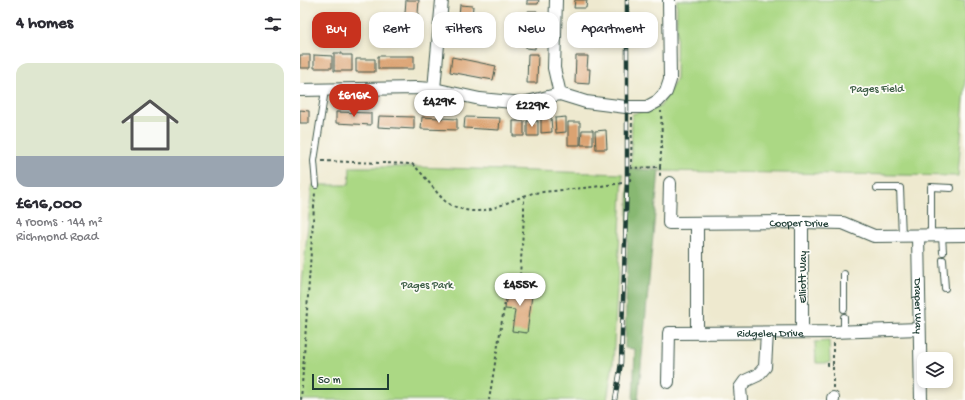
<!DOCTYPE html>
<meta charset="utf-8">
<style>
:root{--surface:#fff;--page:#f7f7f7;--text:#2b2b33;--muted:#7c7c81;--line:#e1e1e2;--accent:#c8321e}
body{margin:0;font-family:"Gochi Hand",sans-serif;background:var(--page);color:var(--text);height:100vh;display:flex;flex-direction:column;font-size:15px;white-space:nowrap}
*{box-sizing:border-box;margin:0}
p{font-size:13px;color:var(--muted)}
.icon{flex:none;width:22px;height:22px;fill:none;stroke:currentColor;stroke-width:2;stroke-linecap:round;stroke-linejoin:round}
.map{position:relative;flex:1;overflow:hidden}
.panel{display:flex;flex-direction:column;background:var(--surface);width:300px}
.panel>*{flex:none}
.top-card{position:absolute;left:12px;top:12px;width:380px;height:36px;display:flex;gap:8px}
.fabs{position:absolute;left:617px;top:352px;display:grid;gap:8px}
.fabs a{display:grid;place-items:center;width:36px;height:36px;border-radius:8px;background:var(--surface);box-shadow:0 2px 6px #0003;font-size:20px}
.scale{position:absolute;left:12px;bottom:10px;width:77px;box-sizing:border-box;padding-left:4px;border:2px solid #1f3d34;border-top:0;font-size:11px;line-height:14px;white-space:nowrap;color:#1f3d34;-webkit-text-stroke:3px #fdfcf7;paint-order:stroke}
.price{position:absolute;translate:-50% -34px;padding:0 9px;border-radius:14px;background:#fff;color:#222;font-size:13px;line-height:26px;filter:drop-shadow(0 1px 2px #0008)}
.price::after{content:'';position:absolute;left:50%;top:24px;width:12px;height:9px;margin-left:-6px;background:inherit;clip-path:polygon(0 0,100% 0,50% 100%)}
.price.on{background:var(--accent);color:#fff}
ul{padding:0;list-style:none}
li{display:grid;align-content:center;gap:8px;height:212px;padding:0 16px}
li+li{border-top:1px solid var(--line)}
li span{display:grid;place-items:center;height:124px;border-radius:12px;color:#555}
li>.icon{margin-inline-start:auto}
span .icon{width:72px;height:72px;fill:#fffc;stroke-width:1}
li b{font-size:17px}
h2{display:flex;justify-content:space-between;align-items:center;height:48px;padding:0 16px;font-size:17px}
.pill{padding:0 14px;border-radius:12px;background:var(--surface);box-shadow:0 2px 6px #0003;font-size:14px;line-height:36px}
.pill.on{background:var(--accent);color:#fff}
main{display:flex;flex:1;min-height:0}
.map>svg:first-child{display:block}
</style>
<main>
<section class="panel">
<h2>4 homes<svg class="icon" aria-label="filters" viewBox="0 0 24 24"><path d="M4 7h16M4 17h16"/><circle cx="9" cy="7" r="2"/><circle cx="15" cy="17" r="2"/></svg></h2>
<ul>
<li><span style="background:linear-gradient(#dfe7d0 75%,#9aa5b1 0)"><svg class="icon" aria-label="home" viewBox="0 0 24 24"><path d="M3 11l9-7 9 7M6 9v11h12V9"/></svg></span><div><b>£616,000</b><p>4 rooms · 144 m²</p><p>Richmond Road</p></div></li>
</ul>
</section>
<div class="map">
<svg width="665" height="400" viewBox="0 0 665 400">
<rect width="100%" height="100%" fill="#fdfcf7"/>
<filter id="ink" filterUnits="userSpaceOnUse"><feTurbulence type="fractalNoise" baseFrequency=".025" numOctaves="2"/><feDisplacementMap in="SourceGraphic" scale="8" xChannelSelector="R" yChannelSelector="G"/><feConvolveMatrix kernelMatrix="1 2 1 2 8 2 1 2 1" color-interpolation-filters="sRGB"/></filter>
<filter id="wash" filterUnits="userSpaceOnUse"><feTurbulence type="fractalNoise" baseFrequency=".012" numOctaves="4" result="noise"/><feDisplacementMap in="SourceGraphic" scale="16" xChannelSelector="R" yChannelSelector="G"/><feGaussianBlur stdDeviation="0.9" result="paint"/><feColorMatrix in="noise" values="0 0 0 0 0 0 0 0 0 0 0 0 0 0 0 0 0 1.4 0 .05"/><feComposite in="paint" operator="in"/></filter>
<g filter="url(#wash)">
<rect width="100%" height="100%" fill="#eee9cf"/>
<path fill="#abd884" stroke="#658a5c" d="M377,0H665V86L658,176L360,171V167L331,168L332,114L360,107L376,80Z
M50,167H115L323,174L313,363L307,400H0V305L12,185H49Z
M529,341L530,363H516L515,342Z"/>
<path fill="#88b872" stroke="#547a53" d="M329,169L359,170L338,400H333L335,349L325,348Z"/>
<g id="blocks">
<path fill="#dba372" d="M106,0H119L117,27L104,26Z
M227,0H239L238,4H227Z
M275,0H287L286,8H274Z
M160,5L173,6L170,42L157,41Z
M228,11H237L235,49L226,48Z
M274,18L286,19L285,44H273Z
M34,53H42V55H52V71H34Z
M228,54H238L237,83H227Z
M0,55H10V68H0Z
M14,55L32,56V68H14Z
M78,56H114V69H78Z
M276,56H288L287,69H290L289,84L275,83Z
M152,57L196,66L193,80L150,72Z
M56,59H75V72H56Z
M0,110L9,111V123H0Z
M36,112L71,113V125L36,123Z
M79,116L114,117V129L78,127Z
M122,117L157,119V130L121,129Z
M165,117L200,118L199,130L164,128Z
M241,117H251L252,132L241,133Z
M266,117V132L256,133L255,118Z
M213,121H224V136H213Z
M227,121H238V136H227Z
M268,122H280V145H268Z
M282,130H293V145H281Z
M306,130L307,149H296L295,131Z
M213,285L233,288L227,333L212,331L215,310L205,309L207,290H213Z"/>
</g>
</g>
<g filter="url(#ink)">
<use href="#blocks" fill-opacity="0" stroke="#3e574b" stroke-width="1"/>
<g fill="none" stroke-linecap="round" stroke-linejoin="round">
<defs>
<path id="lane" d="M16,185L14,161L25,90
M577,188H600L602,236
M631,236V187L651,188
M642,236L643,252
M643,260L645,288
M544,274V309
M544,317V332"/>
<g id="street">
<path d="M256,0L254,68L260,94"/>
<path d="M134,89L142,0"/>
<path d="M0,90L117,88L134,89L180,99L223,103L260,94L286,102L326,107H347L358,101L366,92L370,80L369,0"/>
<path id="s1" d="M370,183L369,223L502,222L543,223L574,236L665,235"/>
<path d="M502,222V332"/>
<path id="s2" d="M618,236L621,400"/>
<path d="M397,332V223"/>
<path id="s3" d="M368,382L369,333L533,332L619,329"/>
<path d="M533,398V400"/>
<path d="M441,400L440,388L445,381L458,375L465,367L467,333"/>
</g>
</defs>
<use href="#lane" stroke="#3e574b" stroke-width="8"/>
<use href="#street" stroke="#3e574b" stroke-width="14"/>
<path stroke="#3e574b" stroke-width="2" stroke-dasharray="3 3" stroke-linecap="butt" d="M22,161L112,164C124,174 132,188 143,199C147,204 153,206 159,208C182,217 202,204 224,196V216L220,275L212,282L207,290L189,400
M360,167L362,138L361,111
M331,168L332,117
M224,196L233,193L293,187L330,182L331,168L360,167V178
M533,343V389
M528,363V365H533
M1,400L15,192"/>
<use href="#lane" stroke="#fff" stroke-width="6"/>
<use href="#street" stroke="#fff" stroke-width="12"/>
<defs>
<path id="rail" d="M315,400L321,363L327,182V0"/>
</defs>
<use href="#rail" stroke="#1f3d34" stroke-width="4.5"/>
<use href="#rail" stroke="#fdfcf7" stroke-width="3" stroke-dasharray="9" stroke-linecap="butt"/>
</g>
</g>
<g text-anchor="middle" stroke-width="3.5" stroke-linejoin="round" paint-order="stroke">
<g font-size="11" fill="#3b5c44" stroke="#fdfcf7">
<text x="577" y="92">Pages Field</text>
<text x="127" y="288">Pages Park</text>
</g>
<g font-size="11" fill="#1f3d34" stroke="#fdfcf7">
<text dy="4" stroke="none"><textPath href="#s1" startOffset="170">Cooper Drive</textPath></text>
<text transform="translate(502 277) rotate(-90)" y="4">Elliott Way</text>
<text dy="4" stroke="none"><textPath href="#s2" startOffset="70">Draper Way</textPath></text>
<text dy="4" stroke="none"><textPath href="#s3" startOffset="150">Ridgeley Drive</textPath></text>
</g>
</g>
</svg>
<div class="fabs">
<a><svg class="icon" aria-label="layers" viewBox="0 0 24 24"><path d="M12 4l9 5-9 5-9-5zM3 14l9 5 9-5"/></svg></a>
</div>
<div class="scale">50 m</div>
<b class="price on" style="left:54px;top:118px">£616K</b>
<b class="price" style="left:139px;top:124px">£429K</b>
<b class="price" style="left:232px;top:128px">£229K</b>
<b class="price" style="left:220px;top:307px">£455K</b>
<div class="top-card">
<a class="pill on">Buy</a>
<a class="pill">Rent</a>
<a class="pill">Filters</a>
<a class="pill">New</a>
<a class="pill">Apartment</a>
</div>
</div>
</main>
